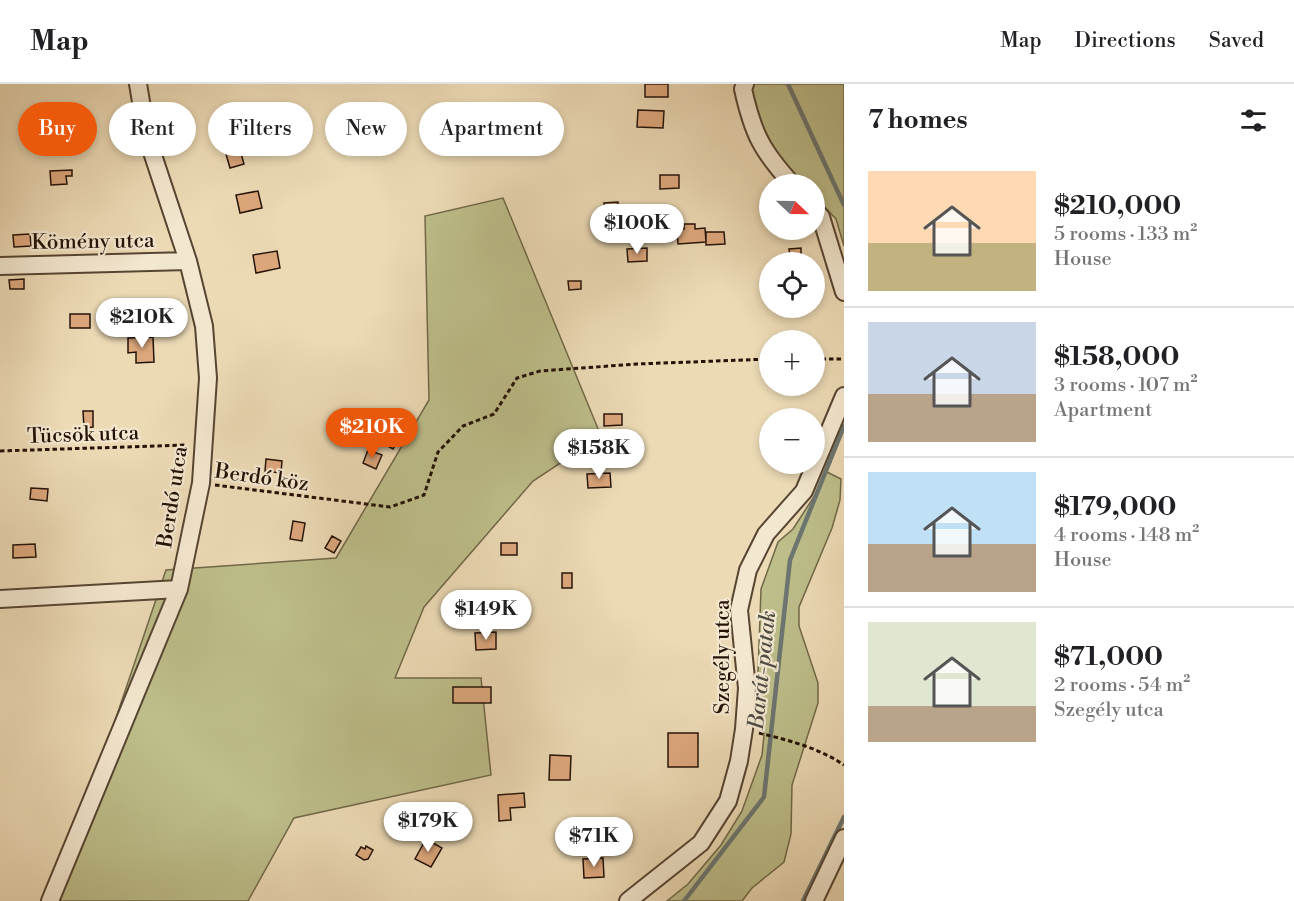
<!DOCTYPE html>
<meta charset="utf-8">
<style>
:root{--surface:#fff;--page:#f2f2f2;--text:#202124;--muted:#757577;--line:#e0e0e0;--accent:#ea580c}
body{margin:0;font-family:"Libre Bodoni",serif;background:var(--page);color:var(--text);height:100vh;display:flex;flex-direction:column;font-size:22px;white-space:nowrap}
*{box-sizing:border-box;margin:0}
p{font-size:20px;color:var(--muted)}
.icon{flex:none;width:33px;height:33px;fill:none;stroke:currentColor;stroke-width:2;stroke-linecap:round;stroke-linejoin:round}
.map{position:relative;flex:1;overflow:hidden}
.drawer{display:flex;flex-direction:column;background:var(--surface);width:450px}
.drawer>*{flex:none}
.guide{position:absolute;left:18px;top:18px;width:570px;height:54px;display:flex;gap:12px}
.needle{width:39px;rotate:112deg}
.controls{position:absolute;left:759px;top:90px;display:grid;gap:12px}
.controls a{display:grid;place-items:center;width:66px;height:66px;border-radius:50%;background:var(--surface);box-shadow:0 3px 9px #0003;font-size:30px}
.price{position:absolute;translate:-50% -51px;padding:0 14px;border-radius:21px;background:#fff;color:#222;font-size:20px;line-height:39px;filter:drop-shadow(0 2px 3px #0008)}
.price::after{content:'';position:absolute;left:50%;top:36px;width:18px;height:14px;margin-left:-9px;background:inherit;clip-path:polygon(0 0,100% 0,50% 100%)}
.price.active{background:var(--accent);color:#fff}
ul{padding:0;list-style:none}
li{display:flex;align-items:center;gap:18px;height:150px;padding:0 24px}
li+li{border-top:2px solid var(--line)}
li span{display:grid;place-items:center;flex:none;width:168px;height:120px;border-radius:0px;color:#555}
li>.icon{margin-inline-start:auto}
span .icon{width:72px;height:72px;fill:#fffc;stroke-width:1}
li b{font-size:26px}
h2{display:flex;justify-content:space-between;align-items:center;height:72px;padding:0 24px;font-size:26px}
.tag{padding:0 21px;border-radius:27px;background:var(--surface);box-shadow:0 3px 9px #0003;font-size:21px;line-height:54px}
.tag.active{background:var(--accent);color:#fff}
header{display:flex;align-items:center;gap:36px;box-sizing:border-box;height:84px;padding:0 30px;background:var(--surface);border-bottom:2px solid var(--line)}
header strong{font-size:28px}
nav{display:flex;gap:33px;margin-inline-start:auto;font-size:21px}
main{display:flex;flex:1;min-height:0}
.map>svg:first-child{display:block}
</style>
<header>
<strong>Map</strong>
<nav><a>Map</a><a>Directions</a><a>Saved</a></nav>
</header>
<main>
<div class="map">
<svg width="844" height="817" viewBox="0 0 844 817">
<rect width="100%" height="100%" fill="#ecdab5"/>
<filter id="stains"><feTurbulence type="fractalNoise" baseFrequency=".00333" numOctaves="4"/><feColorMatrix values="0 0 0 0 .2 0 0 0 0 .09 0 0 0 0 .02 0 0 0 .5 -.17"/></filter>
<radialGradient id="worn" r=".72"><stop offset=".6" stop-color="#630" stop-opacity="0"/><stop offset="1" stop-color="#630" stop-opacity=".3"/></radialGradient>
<path fill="#bdbe8a" stroke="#716849" stroke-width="1.5" d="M743,0H844V162L836,135L815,113L814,100H802L783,81L743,5Z
M503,114L599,347L598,354L533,397L424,523L395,594H481L491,691L294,734L248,817H54L166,486L336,474L429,316L425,132Z
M825,387L841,395L840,416L832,444L799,523V542L818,599V619L792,701L791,750L784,778L752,804L742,817H667L688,800L721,761L742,727L762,671L764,651L758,589L761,505L778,458L793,445L815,411Z"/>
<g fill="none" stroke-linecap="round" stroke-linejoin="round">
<path stroke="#6c7671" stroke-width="4.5" d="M788,0L844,121
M684,817L764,713L790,476L844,342
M803,817L844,733"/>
</g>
<path fill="#dda77c" stroke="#251308" stroke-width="1.5" d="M645,0H668V13H645Z
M638,26L664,27L663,44L637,43Z
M231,30L236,52L221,56L216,34Z
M50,38L51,54L40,55L39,39Z
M240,66L244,80L230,84L226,70Z
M72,86V92H66L67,100L51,101L50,87Z
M660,91H679V104L660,105Z
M258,107L262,124L240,129L236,111Z
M618,118V129L604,130V119Z
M684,140H695V145L705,144L706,158L678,160L677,145H684Z
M706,148H724L725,160L706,161Z
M30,150L31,162L14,163L13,151Z
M647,164V177L628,178L627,165Z
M801,164V172L790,173L789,165Z
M277,167L280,184L256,189L253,171Z
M24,195V205H10L9,196Z
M568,197H581V205L569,206Z
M70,230H90V244H70Z
M153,253L154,278L136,279V268L128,269V254Z
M83,327H93V343L84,344Z
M604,330H622V341L604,342Z
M391,340L402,346L393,365L382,359Z
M368,366L382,371L376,385L363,379Z
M266,375L282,377L281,389L265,387Z
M610,389L611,403L588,404L587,390Z
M31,404L48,405L47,417L30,415Z
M293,437L305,439L302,457L290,455Z
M332,452L341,457L334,469L325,464Z
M501,459H517V471H501Z
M35,460L36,473L13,474V461Z
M562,489H572V504H562Z
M496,548V565L476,566L475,549Z
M453,603H491V619H453Z
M668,649H698V683H668Z
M550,671L571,672L570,696H549Z
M524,709L525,723L510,724L511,736L499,737L498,711Z
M426,755L442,764L431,783L415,775Z
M366,762L373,766L368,775L364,776L356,771L361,763L365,765Z
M603,774L604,793L584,794L583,775Z"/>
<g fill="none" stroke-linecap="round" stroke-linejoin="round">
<defs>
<path id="minor" d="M745,0L743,5C753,50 762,67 792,100
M814,125L821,133L844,208
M0,182L188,177
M0,515L179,505
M50,817L179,505L201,399L208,294L204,242L188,177L147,53L138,0
M628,817L701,759L728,717L739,677L744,645L747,604L739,526L748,486L766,450L804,407L844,312
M814,817L844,754"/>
</defs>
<use href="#minor" stroke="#574533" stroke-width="20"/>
<path stroke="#251308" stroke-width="3" stroke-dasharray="4.5 3" stroke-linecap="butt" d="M814,275H844
M0,367L187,361
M215,401L390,423L424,411L438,368L463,342L494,330L517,294L540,287L637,280L770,275
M759,649C788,656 819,664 844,681"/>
<use href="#minor" stroke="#f3e7cf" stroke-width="16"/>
</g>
<g text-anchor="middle" stroke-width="4.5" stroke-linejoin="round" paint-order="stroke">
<g font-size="21" fill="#251308" stroke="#f3e7cf">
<text transform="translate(93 157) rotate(-1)" y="7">Kömény utca</text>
<text transform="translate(83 350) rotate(-2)" y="7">Tücsök utca</text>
<text transform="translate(262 393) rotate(8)" y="7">Berdó köz</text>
<text transform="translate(172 413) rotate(-81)" y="7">Berdó utca</text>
<text transform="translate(722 573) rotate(-90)" y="7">Szegély utca</text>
</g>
<g font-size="22" font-style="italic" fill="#4f4d45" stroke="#f3e7cf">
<text transform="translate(761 586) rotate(-84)" y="8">Barát-patak</text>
</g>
</g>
<rect width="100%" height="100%" filter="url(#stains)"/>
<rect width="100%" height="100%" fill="url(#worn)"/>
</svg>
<div class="controls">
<a><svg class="needle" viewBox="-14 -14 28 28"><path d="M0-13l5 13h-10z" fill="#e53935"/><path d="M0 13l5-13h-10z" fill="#757577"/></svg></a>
<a><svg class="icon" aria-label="locate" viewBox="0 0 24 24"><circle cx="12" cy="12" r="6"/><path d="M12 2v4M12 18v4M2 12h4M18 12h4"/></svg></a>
<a>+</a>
<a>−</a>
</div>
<b class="price" style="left:637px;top:171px">$100K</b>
<b class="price" style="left:142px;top:265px">$210K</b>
<b class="price active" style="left:372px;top:375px">$210K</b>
<b class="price" style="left:599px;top:396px">$158K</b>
<b class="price" style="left:486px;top:557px">$149K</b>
<b class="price" style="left:428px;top:769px">$179K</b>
<b class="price" style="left:594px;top:784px">$71K</b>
<div class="guide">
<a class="tag active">Buy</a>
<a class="tag">Rent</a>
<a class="tag">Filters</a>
<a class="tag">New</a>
<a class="tag">Apartment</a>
</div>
</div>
<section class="drawer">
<h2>7 homes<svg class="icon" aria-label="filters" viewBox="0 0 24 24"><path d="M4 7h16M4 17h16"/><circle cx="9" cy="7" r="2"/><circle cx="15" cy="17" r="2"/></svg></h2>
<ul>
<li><span style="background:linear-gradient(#ffd9b3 60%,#c2b280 0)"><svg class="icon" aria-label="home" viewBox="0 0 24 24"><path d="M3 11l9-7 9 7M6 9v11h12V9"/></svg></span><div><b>$210,000</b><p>5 rooms · 133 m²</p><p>House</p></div></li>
<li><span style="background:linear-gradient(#c9d6e8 60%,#b9a48a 0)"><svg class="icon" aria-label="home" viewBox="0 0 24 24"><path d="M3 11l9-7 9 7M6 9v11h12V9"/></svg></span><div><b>$158,000</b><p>3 rooms · 107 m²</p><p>Apartment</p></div></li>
<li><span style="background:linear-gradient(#bfe0f5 60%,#b9a48a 0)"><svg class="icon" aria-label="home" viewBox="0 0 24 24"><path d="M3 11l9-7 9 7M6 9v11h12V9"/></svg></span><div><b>$179,000</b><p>4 rooms · 148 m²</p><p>House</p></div></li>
<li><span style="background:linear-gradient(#dfe7d0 70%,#b9a48a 0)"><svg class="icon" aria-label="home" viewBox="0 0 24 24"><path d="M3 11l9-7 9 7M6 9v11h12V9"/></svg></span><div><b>$71,000</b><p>2 rooms · 54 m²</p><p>Szegély utca</p></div></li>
</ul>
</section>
</main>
